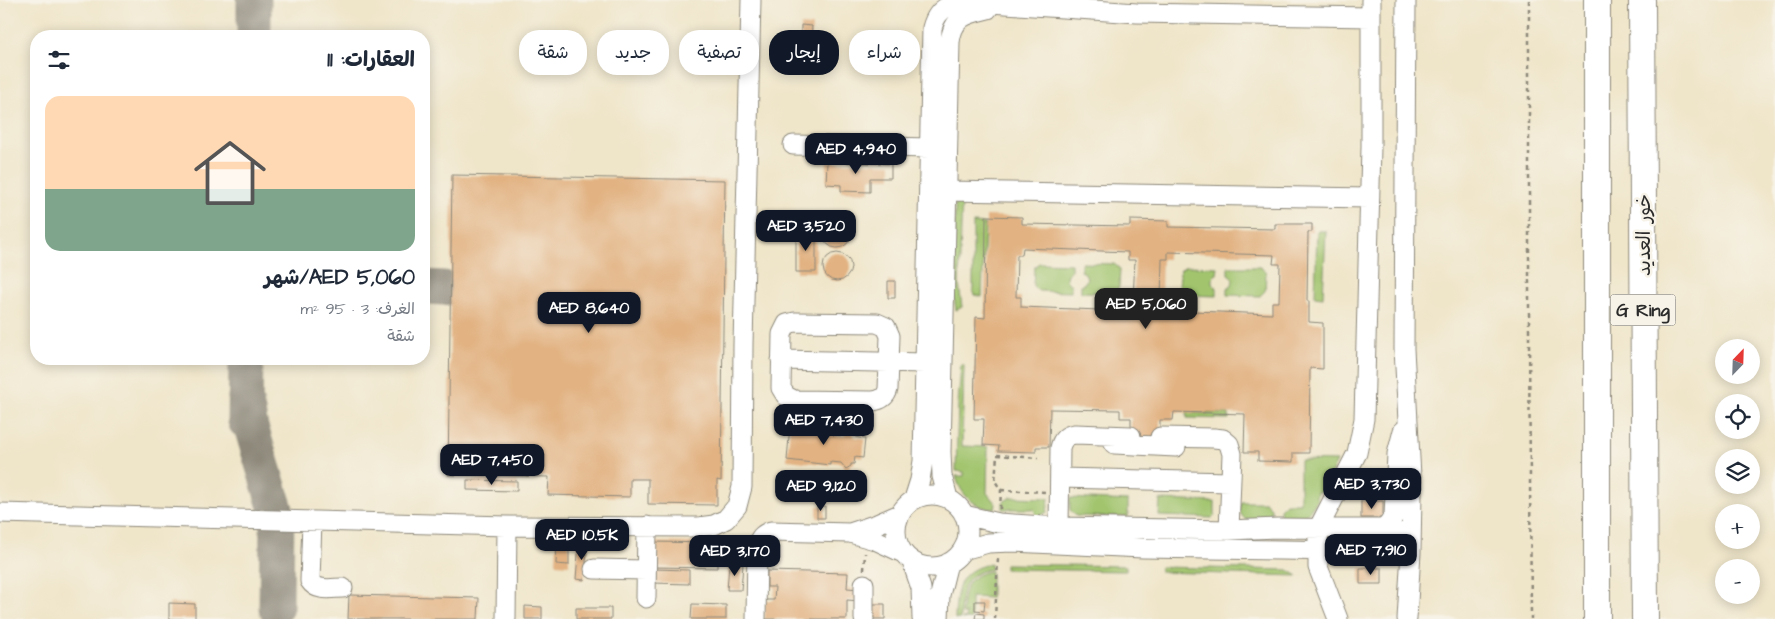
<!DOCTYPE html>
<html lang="ar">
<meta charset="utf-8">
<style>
:root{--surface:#fff;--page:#f2f2f3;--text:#1f2937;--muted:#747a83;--accent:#111827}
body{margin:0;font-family:"Architects Daughter","Playpen Sans Arabic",sans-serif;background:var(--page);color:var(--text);direction:rtl;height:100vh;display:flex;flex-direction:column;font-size:19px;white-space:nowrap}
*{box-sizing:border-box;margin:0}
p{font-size:16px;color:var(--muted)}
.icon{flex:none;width:28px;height:28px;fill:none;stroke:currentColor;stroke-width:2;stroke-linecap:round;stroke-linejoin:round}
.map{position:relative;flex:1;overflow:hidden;direction:ltr}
.details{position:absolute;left:30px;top:30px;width:400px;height:335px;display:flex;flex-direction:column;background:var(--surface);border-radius:20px;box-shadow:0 2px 12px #0003;direction:rtl}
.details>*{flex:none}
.guide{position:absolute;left:445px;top:30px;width:475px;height:45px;direction:rtl;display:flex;gap:10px}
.needle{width:32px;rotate:23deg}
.controls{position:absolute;left:1715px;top:339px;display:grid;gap:10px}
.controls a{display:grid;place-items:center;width:45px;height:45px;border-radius:50%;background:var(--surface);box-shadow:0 2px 12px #0003;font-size:25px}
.price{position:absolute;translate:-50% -42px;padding:0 11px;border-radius:10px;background:var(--accent);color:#fff;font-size:16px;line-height:32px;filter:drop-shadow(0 1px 2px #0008)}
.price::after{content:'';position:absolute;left:50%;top:30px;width:15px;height:11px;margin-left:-8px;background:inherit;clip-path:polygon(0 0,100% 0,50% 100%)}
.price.current{background:#222;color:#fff}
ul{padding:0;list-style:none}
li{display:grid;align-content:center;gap:10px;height:265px;padding:0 15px}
li span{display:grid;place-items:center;height:155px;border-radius:15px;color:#555}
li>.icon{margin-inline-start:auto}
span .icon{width:90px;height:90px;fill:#fffc;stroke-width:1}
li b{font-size:21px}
h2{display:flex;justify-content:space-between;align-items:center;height:60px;padding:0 15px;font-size:21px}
.pill{padding:0 18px;border-radius:20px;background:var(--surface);box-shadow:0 2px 12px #0003;font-size:18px;line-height:45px}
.pill.current{background:var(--accent);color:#fff}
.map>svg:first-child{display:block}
</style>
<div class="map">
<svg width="1775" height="619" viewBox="0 0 1775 619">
<rect width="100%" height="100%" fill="#f7f3e8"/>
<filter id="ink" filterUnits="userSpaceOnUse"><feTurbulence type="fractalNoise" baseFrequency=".02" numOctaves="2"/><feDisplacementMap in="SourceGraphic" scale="10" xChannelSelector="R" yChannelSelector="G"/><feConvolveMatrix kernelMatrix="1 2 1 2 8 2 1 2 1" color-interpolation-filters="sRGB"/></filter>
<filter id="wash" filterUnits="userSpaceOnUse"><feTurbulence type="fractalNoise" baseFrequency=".0096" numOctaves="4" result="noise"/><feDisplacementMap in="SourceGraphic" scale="20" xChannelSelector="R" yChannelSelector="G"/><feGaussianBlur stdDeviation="1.12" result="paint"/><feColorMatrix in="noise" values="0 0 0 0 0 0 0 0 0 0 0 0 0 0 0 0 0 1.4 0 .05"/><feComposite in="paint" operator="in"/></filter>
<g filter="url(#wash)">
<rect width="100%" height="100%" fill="#efe5c9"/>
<path fill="#a1c46d" stroke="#66784c" d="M962,200L959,284L962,307L956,310L954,298L955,204Z
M973,223L985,224L982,297L975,295L973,290Z
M1317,231H1326L1323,297L1315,296Z
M1039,263L1071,264V271C1065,274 1064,281 1071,285V292L1039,291L1033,287L1034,268Z
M1081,263L1114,264L1120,269L1119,287L1114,293L1081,292V285L1085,283L1087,278L1085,273L1081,271Z
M1185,266L1218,267L1217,274C1210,277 1211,284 1217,288V296L1185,295L1179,290L1180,271Z
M1228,267H1260L1266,272L1265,291L1260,296L1227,295V288L1231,286C1234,281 1233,277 1228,274Z
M962,364L964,365L962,446L988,447L987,493L996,504L995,509C976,509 960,495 956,476H964V472L956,471L958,405L961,365Z
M1187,413L1229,414V419L1187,418Z
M1300,460L1337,461L1323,491L1317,492L1316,497L1318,499C1306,518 1303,519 1281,520L1280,509L1286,503H1300Z
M1011,497L1049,498L1047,512L1040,516L1035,513L1034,509H1003V502Z
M1070,498L1128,501V517L1076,516L1070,510Z
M1160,500L1215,502V515L1212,518L1159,516Z
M1241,502H1265L1271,508V519L1247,520C1239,516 1240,510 1241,502Z
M990,564L991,569C961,574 961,593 960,619H955C956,591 957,570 990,564Z
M1005,564L1126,566V571L1005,569Z
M1161,567L1288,570L1298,576L1160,572Z
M991,571V598L971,597V619H962H965L966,614H962C963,592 965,575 991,571Z"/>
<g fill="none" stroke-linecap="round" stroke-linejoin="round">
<path stroke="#8d887a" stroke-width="35" d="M254,36V0
M424,287L444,288
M245,397L251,427L277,513L276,608
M245,421L246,359"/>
</g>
<g id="blocks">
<path fill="#e2b282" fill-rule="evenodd" d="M801,25L812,26L811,43H801Z
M800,51L812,52V63L800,62Z
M827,162L891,164V178H870V192L841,191V185L826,184Z
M452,175L725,180L721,481L717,480V505L648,504V479H630V497L548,495L549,477L448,475Z
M986,216L1022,217V224L1130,226V220L1168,221V227L1275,229V224H1312V232H1308L1307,301H1309V322L1323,323V369L1310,368L1309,453H1293V462L1258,461V452H1244L1245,414L1174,412L1173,420H1160V441L1131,440V418H1120V410L1050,409L1049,447H1036V452L998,451L999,446L983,445L984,419H974L976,317L985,318ZM1023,248L1128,252V260H1135L1133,299L1127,298V311L1021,307V297H1016L1017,255H1022ZM1168,252L1274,255L1273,264H1280L1279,302H1272V314L1166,310L1167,300H1161L1162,259H1168Z
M823 234a14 14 0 1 1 28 0a14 14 0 1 1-28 0Z
M796,232H816V272H796Z
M823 267a14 14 0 1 1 28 0a14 14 0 1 1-28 0Z
M888,281H895V298H888Z
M790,425L834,429L833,435L844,436L847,432H852L855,437L865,439L863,458L855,457L854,464H851V466L846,469L841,463L830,462V465L787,460Z
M467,480L517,481V491L467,490Z
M1361,501H1383V518H1361Z
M817,506H825V518H817Z
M1360,538H1377V544L1359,545Z
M557,540H569V565L556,564Z
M579,542L588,543L584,580L576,579Z
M653,542L717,543V568L652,567Z
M729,564H743L741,590H727Z
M1360,568H1382V584H1360Z
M653,569L689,570V584L653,583Z
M767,571L848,573L847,588L860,589V601L847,600V619H765V600H774L775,587H767Z
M349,595L479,598L478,619H348Z
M975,601H985L984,611L975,610Z
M169,603L195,604V619H169Z
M692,604L726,605V619H691Z
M873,604H885V619H873Z
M525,606L542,607V619H525Z
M576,608H611V619H576Z
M976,613L984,614V619H975Z"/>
</g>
</g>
<g filter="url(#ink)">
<use href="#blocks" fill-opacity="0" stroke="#8d887a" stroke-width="1"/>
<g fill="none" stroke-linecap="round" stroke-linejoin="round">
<defs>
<path id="minor" d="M1406,0L1404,349L1412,494L1411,552L1407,619
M793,145L930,148
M947,191L1369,198
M795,322L877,323L886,327L890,336L888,389C886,397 881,400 873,401L794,400L786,396L781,388L782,334L787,324Z
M781,360L925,363
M1160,437L1214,438L1223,439L1229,444L1232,454L1229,530
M1114,444L1176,447
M1060,478L1230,482
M896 531a36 36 0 1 1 72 0a36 36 0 1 1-72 0Z
M948,498L942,476L941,452L950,42C953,16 967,14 988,9
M914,499L920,480L923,461L932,28C938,5 954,2 975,2L1137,13L1371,17
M0,513L507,526L699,527L714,525L726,519L737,506L742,487L743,345L751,0
M964,515L999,523L1059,527L1229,530L1279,528L1377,529H1383L1393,534L1411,531
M312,521L310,581C317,592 332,588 343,588
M1059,527L1060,448C1062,439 1067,435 1075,434L1131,436
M1383,529L1388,525L1394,516L1397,454L1403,431
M850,533L877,524L900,514
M963,550L988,543L1012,542L1143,548L1411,552
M912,562L921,588L922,619
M594,569L646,570
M646,598L647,526
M506,619L507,526
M756,619L757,547C759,538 762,534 771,531L850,533L875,540L903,553
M864,619V584
M939,619L940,595L948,563
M1338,619L1318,567V529L1357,453L1364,419L1371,147V0"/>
<path id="highway" d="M1642,0L1645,619
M1597,619V0"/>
</defs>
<use href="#minor" stroke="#8d887a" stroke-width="21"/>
<use href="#highway" stroke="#8d887a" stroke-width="28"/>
<path stroke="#8d887a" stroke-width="2.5" stroke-dasharray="4 4" stroke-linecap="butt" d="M1529,0V341L1531,619
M1001,490L1046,492
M1000,509L1001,490L995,481L997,455L1038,458
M864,570L865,553
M995,619L998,558"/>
<use href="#minor" stroke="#fff" stroke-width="19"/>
<use href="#highway" stroke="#fff" stroke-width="26"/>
</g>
</g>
<g text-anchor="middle" stroke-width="5" stroke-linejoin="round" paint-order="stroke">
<rect fill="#f7f3e8" stroke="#686764" stroke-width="1" x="1610.5" y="294.5" width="65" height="31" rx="4"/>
<g font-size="18" font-weight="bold" fill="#2b2b2b">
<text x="1643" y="316">G Ring</text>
</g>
<g font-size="19" fill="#2b2b2b" stroke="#f7f3e8">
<text transform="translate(1643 235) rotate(-90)" y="7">خور العديد</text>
</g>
</g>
</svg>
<div class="controls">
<a><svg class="needle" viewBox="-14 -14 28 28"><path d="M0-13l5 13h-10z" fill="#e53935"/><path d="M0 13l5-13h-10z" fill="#747a83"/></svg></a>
<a><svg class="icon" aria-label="locate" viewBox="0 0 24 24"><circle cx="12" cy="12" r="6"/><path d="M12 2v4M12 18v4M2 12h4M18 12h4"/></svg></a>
<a><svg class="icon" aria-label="layers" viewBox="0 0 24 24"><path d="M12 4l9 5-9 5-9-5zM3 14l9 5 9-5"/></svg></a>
<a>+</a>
<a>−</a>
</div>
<b class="price" style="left:856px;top:175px">AED 4,940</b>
<b class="price" style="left:806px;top:252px">AED 3,520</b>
<b class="price current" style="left:1146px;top:330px">AED 5,060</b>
<b class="price" style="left:589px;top:334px">AED 8,640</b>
<b class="price" style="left:824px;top:446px">AED 7,430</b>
<b class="price" style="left:492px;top:486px">AED 7,450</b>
<b class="price" style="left:1372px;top:510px">AED 3,730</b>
<b class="price" style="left:821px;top:512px">AED 9,120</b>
<b class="price" style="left:582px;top:561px">AED 10.5K</b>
<b class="price" style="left:1371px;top:576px">AED 7,910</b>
<b class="price" style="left:735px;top:577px">AED 3,170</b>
<div class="guide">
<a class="pill">شراء</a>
<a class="pill current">إيجار</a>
<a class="pill">تصفية</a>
<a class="pill">جديد</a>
<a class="pill">شقة</a>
</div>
<section class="details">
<h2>العقارات: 11<svg class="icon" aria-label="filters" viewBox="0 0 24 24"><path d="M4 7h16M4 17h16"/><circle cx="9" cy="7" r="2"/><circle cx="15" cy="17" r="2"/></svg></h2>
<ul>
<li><span style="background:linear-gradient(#ffd9b3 60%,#7fa58c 0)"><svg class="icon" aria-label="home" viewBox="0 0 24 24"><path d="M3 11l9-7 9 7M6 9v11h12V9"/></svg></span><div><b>AED 5,060/شهر</b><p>الغرف: 3 · 95 m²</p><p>شقة</p></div></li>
</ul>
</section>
</div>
